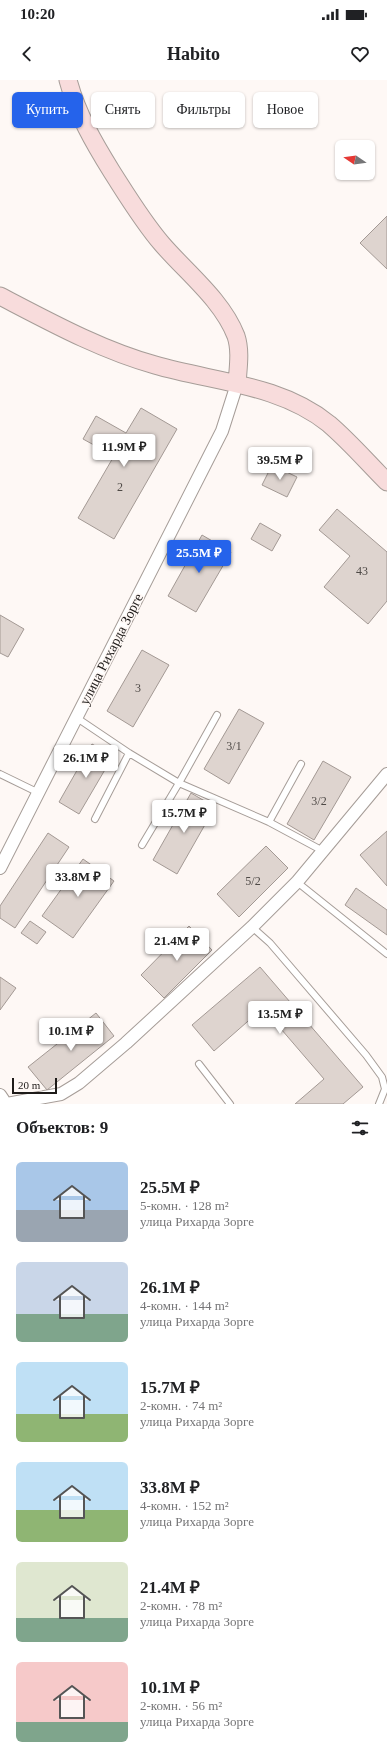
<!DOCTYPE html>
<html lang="ru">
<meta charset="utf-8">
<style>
:root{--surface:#fff;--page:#f6f6f6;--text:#202124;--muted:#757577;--accent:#2563eb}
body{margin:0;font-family:Georgia,serif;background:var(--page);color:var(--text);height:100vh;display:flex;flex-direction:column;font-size:15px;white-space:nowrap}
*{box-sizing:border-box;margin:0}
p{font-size:13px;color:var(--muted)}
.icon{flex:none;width:22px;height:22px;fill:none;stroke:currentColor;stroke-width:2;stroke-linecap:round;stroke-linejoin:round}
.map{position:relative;height:1024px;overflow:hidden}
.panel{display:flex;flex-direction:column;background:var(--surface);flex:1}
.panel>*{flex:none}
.hud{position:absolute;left:12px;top:12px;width:363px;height:36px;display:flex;gap:8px}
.needle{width:26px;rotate:283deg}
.tools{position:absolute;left:335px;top:60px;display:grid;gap:8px}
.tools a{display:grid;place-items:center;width:40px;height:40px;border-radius:6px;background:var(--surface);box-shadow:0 1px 3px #0004;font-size:20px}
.scale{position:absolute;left:12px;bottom:10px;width:45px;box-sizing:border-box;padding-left:4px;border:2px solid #1e1b19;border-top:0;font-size:11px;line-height:14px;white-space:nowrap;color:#1e1b19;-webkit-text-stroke:3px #fef8f5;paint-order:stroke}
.price{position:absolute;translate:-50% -34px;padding:0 9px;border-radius:4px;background:#fff;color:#222;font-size:13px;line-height:26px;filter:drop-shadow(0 1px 2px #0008)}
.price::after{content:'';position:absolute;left:50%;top:24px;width:12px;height:9px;margin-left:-6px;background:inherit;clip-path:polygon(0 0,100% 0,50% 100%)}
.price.on{background:var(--accent);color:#fff}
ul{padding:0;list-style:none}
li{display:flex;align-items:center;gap:12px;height:100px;padding:0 16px}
li span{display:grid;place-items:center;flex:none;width:112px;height:80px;border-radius:6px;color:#555}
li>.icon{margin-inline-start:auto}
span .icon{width:48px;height:48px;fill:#fffc;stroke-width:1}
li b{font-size:17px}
h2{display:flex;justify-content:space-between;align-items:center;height:48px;padding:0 16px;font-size:17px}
.chip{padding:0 14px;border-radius:6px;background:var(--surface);box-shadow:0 1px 3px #0004;font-size:14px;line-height:36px}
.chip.on{background:var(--accent);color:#fff}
.status{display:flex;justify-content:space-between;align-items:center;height:28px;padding:0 20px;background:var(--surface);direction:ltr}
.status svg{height:11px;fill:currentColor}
header{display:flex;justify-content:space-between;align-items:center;height:52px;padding:0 16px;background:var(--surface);font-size:18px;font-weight:700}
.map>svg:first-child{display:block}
</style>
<div class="status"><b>10:20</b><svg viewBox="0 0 49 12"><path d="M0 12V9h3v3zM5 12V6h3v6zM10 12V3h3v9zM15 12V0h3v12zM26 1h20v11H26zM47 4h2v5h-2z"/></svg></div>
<header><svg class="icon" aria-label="back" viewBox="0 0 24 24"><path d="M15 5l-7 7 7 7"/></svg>Habito<svg class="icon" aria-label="heart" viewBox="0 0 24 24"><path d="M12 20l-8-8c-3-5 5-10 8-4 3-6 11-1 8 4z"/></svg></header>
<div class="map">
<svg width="387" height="1024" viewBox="0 0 387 1024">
<rect width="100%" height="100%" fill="#fef8f5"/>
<path fill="#ded4cf" stroke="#a39994" d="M387,136V189L360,163Z
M141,328L177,349L114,459L78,438L114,376L83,359L96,336L126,353Z
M272,385L297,397L287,417L262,405Z
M337,429L387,472V521L368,544L324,507L350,476L319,450Z
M260,443L281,455L272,471L251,459Z
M202,455L231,472L196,532L168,516Z
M0,535L24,549L8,577L0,573Z
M142,570L169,585L133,647L107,631Z
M239,629L264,643L229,704L204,689Z
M92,664L113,676L79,734L59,722Z
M323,681L351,697L314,760L287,744Z
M191,713L215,727L177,794L153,780Z
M387,751V806L360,775Z
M48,753L69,767L15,848L0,838V826Z
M266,766L288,788L239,837L217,814Z
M83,779L114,801L73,858L42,836Z
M356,808L387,830V855L345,825Z
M30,841L46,852L37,864L21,853Z
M189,846L212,870L164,918L141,895Z
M260,887L363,1007L343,1024H295L324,999L263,928L214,971L192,945Z
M0,897L16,908L0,930Z
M96,933L114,956L47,1010L28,987Z"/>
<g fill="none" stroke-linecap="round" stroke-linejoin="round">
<defs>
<path id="lane" d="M77,638L129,673L179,703L269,742L323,771
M0,694L39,713
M95,739L129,673
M269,742L301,684
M142,765L179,703L217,635
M297,802L387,874
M252,847L270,863L366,975L382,997L385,1009L379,1024
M199,984L230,1024"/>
<path id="street" d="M0,788L222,351L237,304
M0,1015L6,1024
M7,1024L61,1014L79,1003L126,963L252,847L297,802L387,694"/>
<path id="secondary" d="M68,0C77,34 94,63 112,92C128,117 143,142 162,164C187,193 222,220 236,256C241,271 238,288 237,304
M0,216C50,242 101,270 155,285C213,302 280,304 329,344C350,362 368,383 387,402"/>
</defs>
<use href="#lane" stroke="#a69d98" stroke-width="8"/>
<use href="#street" stroke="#a69d98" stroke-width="14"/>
<use href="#secondary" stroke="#a69d98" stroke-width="19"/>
<use href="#lane" stroke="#fff" stroke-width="6"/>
<use href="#street" stroke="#fff" stroke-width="12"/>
<use href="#secondary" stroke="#f8dcdc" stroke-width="17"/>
</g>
<g text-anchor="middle" stroke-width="3" stroke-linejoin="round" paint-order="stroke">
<g font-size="12" fill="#4e4946">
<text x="120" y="411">2</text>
<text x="362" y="495">43</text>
<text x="138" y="612">3</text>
<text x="234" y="670">3/1</text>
<text x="319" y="725">3/2</text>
<text x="253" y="805">5/2</text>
</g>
<g font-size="14" fill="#1e1b19" stroke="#fef8f5">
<text transform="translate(111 569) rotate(-63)" y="5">улица Рихарда Зорге</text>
</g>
</g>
</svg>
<div class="tools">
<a><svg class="needle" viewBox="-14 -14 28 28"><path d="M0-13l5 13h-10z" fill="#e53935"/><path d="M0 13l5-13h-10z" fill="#757577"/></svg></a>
</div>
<div class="scale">20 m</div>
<b class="price" style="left:124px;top:388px">11.9M ₽</b>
<b class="price" style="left:280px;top:401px">39.5M ₽</b>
<b class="price on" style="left:199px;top:494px">25.5M ₽</b>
<b class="price" style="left:86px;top:699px">26.1M ₽</b>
<b class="price" style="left:184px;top:754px">15.7M ₽</b>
<b class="price" style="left:78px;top:818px">33.8M ₽</b>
<b class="price" style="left:177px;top:882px">21.4M ₽</b>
<b class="price" style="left:280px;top:955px">13.5M ₽</b>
<b class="price" style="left:71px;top:972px">10.1M ₽</b>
<div class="hud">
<a class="chip on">Купить</a>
<a class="chip">Снять</a>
<a class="chip">Фильтры</a>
<a class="chip">Новое</a>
</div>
</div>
<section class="panel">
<h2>Объектов: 9<svg class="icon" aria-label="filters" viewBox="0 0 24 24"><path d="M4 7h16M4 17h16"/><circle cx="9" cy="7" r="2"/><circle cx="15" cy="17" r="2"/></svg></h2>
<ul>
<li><span style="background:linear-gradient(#a9c7e8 60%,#9aa5b1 0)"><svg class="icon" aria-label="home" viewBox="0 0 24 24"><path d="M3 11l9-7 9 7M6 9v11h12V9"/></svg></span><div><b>25.5M ₽</b><p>5-комн. · 128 m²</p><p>улица Рихарда Зорге</p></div></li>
<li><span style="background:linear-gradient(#c9d6e8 65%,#7fa58c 0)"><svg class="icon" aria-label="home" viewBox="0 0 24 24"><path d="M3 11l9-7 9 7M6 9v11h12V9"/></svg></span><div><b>26.1M ₽</b><p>4-комн. · 144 m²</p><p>улица Рихарда Зорге</p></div></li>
<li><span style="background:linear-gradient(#bfe0f5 65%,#8fb573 0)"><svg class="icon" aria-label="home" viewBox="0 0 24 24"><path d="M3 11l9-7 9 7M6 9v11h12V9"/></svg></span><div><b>15.7M ₽</b><p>2-комн. · 74 m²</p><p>улица Рихарда Зорге</p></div></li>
<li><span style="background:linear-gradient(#bfe0f5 60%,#8fb573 0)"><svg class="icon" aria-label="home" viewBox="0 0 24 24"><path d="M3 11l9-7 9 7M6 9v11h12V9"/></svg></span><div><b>33.8M ₽</b><p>4-комн. · 152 m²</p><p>улица Рихарда Зорге</p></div></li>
<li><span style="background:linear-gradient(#dfe7d0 70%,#7fa58c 0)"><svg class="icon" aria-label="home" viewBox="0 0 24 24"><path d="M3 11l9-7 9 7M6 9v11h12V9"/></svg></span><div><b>21.4M ₽</b><p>2-комн. · 78 m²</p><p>улица Рихарда Зорге</p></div></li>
<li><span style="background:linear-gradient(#f6c9c9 75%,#7fa58c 0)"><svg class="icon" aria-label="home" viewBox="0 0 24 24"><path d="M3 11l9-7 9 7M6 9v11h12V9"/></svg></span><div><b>10.1M ₽</b><p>2-комн. · 56 m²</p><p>улица Рихарда Зорге</p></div></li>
</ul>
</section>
